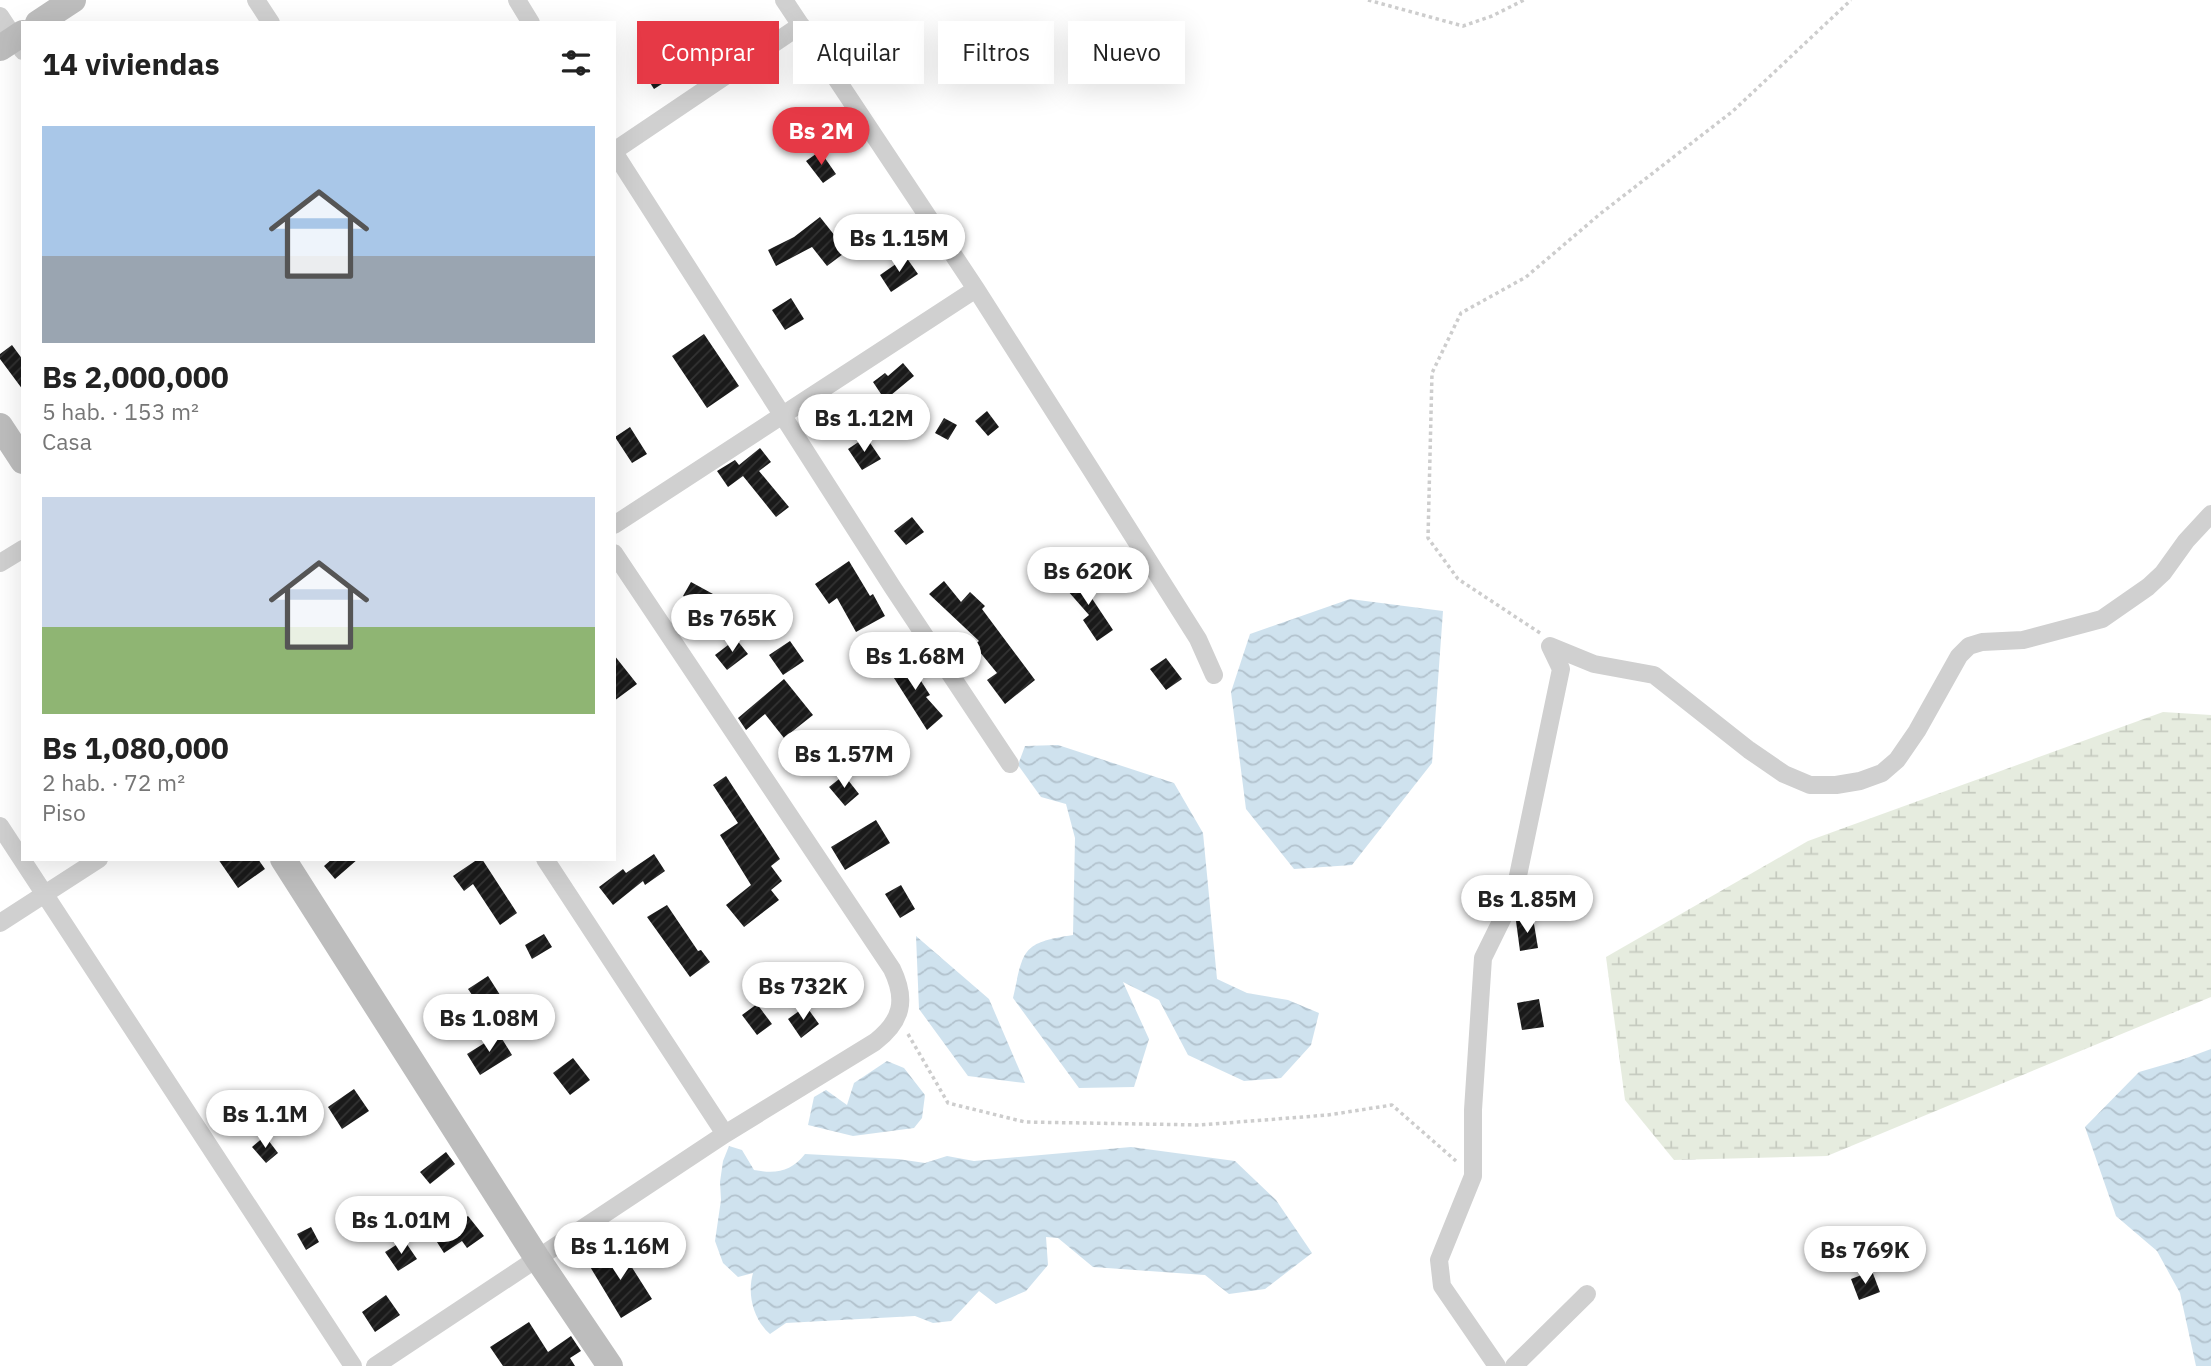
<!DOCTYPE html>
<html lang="es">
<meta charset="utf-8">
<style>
:root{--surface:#fff;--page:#f2f2f2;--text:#222;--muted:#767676;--accent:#e63946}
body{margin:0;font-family:"IBM Plex Sans",sans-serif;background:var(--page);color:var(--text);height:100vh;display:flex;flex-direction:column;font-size:26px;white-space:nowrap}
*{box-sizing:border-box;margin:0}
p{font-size:23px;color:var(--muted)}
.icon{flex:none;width:38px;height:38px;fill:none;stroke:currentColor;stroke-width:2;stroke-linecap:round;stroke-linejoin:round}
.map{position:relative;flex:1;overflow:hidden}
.panel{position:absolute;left:21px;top:21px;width:595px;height:840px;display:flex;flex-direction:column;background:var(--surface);border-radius:0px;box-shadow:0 7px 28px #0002}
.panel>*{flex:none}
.top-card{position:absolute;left:637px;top:21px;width:665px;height:63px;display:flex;gap:14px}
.price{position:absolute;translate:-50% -60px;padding:0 16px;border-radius:24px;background:#fff;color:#222;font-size:23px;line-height:46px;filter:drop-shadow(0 2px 4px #0008)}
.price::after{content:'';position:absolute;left:50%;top:42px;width:21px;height:16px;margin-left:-10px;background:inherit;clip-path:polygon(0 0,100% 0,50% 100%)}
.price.current{background:var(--accent);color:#fff}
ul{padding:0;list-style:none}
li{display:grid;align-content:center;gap:14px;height:371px;padding:0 21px}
li span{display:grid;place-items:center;height:217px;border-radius:0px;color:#555}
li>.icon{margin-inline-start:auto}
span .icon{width:126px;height:126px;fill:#fffc;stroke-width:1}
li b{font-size:30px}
h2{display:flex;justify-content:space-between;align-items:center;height:84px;padding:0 21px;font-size:30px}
.pill{padding:0 24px;border-radius:0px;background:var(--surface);box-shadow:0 7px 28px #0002;font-size:24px;line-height:63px}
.pill.current{background:var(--accent);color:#fff}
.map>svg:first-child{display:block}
</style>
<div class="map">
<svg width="2211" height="1366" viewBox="0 0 2211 1366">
<defs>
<pattern id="wetland-marsh" width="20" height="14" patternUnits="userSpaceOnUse" patternTransform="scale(1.75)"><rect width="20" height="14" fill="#e6ecdf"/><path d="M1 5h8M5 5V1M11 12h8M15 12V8" fill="none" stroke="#c6cbc0"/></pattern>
<pattern id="water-waves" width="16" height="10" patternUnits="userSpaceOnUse" patternTransform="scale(1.75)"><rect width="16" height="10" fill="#cfe2ee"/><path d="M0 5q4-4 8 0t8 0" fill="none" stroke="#b2c2cd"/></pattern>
<pattern id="building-hatch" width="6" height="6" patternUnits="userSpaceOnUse" patternTransform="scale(1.75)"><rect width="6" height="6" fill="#1a1a1a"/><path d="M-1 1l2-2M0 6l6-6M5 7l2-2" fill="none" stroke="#333"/></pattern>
</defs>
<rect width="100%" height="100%" fill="#fff"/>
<path fill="url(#wetland-marsh)" d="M2163,712L2211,715V997L1827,1156L1674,1160L1625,1100L1606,957L1808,841Z"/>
<path fill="url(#water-waves)" d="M1350,599L1443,611L1432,763L1352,865L1294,869L1246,809L1231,692L1250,634Z
M1058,745L1174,783L1203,833L1217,979L1247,993L1288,1000L1319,1013L1311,1045L1281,1078L1244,1081L1188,1055L1159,1000L1123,982L1149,1039L1134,1087L1079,1088L1013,998C1024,949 1021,943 1073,935L1075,838L1066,804L1041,797L1018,765L1025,746Z
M916,936L989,999L1025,1083L968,1076L919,1009Z
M2211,1049V1366H2196L2180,1293L2157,1251L2116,1216L2085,1127L2139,1072L2184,1059Z
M887,1061L904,1068L925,1095L922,1118L914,1128L853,1136L808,1125L814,1097L826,1090L847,1105L854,1083Z
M729,1146L742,1150L754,1170C776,1174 791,1172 805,1154L898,1159L925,1163L947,1156L974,1161L1131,1147L1235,1161L1276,1200L1312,1253L1265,1289L1229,1294L1205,1275L1093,1267L1058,1238L1046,1237L1048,1265L1026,1291L996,1304L979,1291L951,1321L933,1323L915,1316L786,1323L770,1334C753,1319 747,1294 753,1273L738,1277L723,1263L715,1241L721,1200L720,1182L723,1161Z"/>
<path fill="url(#building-hatch)" d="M665,46L681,72L654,89L637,63Z
M820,151L836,174L823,183L806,161Z
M820,217L847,251L827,266L812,247L776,266L768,250L794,237Z
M906,257L918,274L891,292L880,275Z
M791,298L804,319L785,330L772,310Z
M704,334L739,386L707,408L672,356Z
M12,345L23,360V390L0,359V354Z
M903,363L914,376L885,400L873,382L885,373L888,376Z
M987,411L999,427L988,436L975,421Z
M944,418L957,425L948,440L935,433Z
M630,427L647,454L632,463L615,437Z
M866,437L881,459L862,470L848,449Z
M760,448L771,462L759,471L789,507L776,517L743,476L728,487L717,471L735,460L739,465Z
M912,517L924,532L906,545L894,531Z
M849,561L870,596L873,594L885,616L856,632L837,598L829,604L815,584Z
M1071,572L1085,588L1113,630L1097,641L1083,620L1089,615L1060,582Z
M944,581L961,602L970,592L985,606L982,609L1035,680L1005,704L987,680L997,673L974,645L979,641L929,594Z
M691,582L713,594L705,608L683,596Z
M736,639L748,654L727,670L715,655Z
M790,641L804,661L783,675L769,655Z
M614,655L637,684L614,701Z
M905,656L930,695L926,697L943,716L927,730L887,667Z
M1166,658L1182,679L1166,690L1150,669Z
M784,679L813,715L784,738L765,714L746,730L738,718Z
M844,775L859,794L845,806L829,787Z
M726,776L780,859L771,866L782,881L771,890L779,900L744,927L726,905L751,885L720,835L738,823L713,785Z
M876,820L890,843L845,870L831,847Z
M654,854L665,871L645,885L643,881L613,905L599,887L623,869L626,873Z
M218,859H258L265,869L238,888Z
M332,859H358L335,879L324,866Z
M478,859H482L517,913L500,925L473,884L464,891L453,876Z
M901,885L915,909L900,918L885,894Z
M667,905L698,951L701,950L710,962L690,977L647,917Z
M1533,918L1538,948L1520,951L1516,921Z
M544,934L552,947L532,959L525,945Z
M488,976L502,998L483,1011L468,989Z
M1539,999L1544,1027L1522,1030L1517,1003Z
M757,1004L772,1024L757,1035L742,1015Z
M806,1006L819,1024L801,1038L788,1019Z
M499,1034L512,1055L480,1075L467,1054Z
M573,1058L590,1080L570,1095L553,1073Z
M354,1089L369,1111L342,1129L328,1107Z
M265,1136L278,1153L266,1163L252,1147Z
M446,1152L455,1164L430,1184L420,1172Z
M468,1216L484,1236L467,1248L462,1241L444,1253L435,1239Z
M311,1227L319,1242L306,1250L297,1234Z
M404,1240L417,1259L398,1271L385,1252Z
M619,1247L652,1299L621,1318L589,1265Z
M1872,1271L1880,1292L1859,1300L1851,1279Z
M386,1295L400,1315L375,1332L362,1312Z
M529,1322L548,1352L571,1336L581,1351L570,1358L575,1366H503L490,1347Z"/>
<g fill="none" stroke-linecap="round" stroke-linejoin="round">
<path stroke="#cdcdcd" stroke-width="3.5" stroke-dasharray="3.5 3.5" stroke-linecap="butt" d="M1368,0L1463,26L1492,16L1524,0
M1540,633L1458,579L1428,538L1432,373L1461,313L1526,277L1600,214L1733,111L1851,0
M908,1034L948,1103L1025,1122L1200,1125L1328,1115L1392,1105L1456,1161"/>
<path stroke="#d0d0d0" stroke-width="18" d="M256,0L271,23
M517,0L531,23
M784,0L976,289L1090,468L1198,639L1214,675
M0,16L23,51
M614,151L801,25
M614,152L893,588L1010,764
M614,525L976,289
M0,563L23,549
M0,826L353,1366
M545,859L725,1134
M0,923L99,859
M375,1366L725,1134L875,1042C902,1021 907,1000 892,969L614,553
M1497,1366L1442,1286L1439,1260L1473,1176V1110L1483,958L1514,895L1561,669L1550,646L1594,664L1654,675L1749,750L1784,774L1810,785H1836L1860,781L1882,773L1897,760L1917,731L1959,656L1969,646L1982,642L2023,640L2102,619L2148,587L2163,573L2186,541L2211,514
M1514,1366L1587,1294"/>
<path stroke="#bdbdbd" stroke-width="26" d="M38,23L73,0
M0,48L23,33
M0,426L23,461
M283,859L537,1258L610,1366"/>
</g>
</svg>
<b class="price current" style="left:821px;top:167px">Bs 2M</b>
<b class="price" style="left:899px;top:274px">Bs 1.15M</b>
<b class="price" style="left:864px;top:454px">Bs 1.12M</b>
<b class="price" style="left:1088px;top:607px">Bs 620K</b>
<b class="price" style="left:732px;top:654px">Bs 765K</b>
<b class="price" style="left:915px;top:692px">Bs 1.68M</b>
<b class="price" style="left:844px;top:790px">Bs 1.57M</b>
<b class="price" style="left:1527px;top:935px">Bs 1.85M</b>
<b class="price" style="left:803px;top:1022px">Bs 732K</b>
<b class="price" style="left:489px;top:1054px">Bs 1.08M</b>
<b class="price" style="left:265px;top:1150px">Bs 1.1M</b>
<b class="price" style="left:401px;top:1256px">Bs 1.01M</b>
<b class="price" style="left:620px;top:1282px">Bs 1.16M</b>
<b class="price" style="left:1865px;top:1286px">Bs 769K</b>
<div class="top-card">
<a class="pill current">Comprar</a>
<a class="pill">Alquilar</a>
<a class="pill">Filtros</a>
<a class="pill">Nuevo</a>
</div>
<section class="panel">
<h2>14 viviendas<svg class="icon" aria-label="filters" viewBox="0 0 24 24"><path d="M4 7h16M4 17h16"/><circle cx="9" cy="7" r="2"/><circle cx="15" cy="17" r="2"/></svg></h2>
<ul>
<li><span style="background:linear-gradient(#a9c7e8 60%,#9aa5b1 0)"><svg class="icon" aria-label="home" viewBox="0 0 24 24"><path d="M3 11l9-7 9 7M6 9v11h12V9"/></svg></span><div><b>Bs 2,000,000</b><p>5 hab. · 153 m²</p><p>Casa</p></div></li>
<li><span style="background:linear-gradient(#c9d6e8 60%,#8fb573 0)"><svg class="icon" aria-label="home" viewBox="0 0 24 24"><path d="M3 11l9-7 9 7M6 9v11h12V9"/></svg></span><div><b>Bs 1,080,000</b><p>2 hab. · 72 m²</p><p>Piso</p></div></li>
</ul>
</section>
</div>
